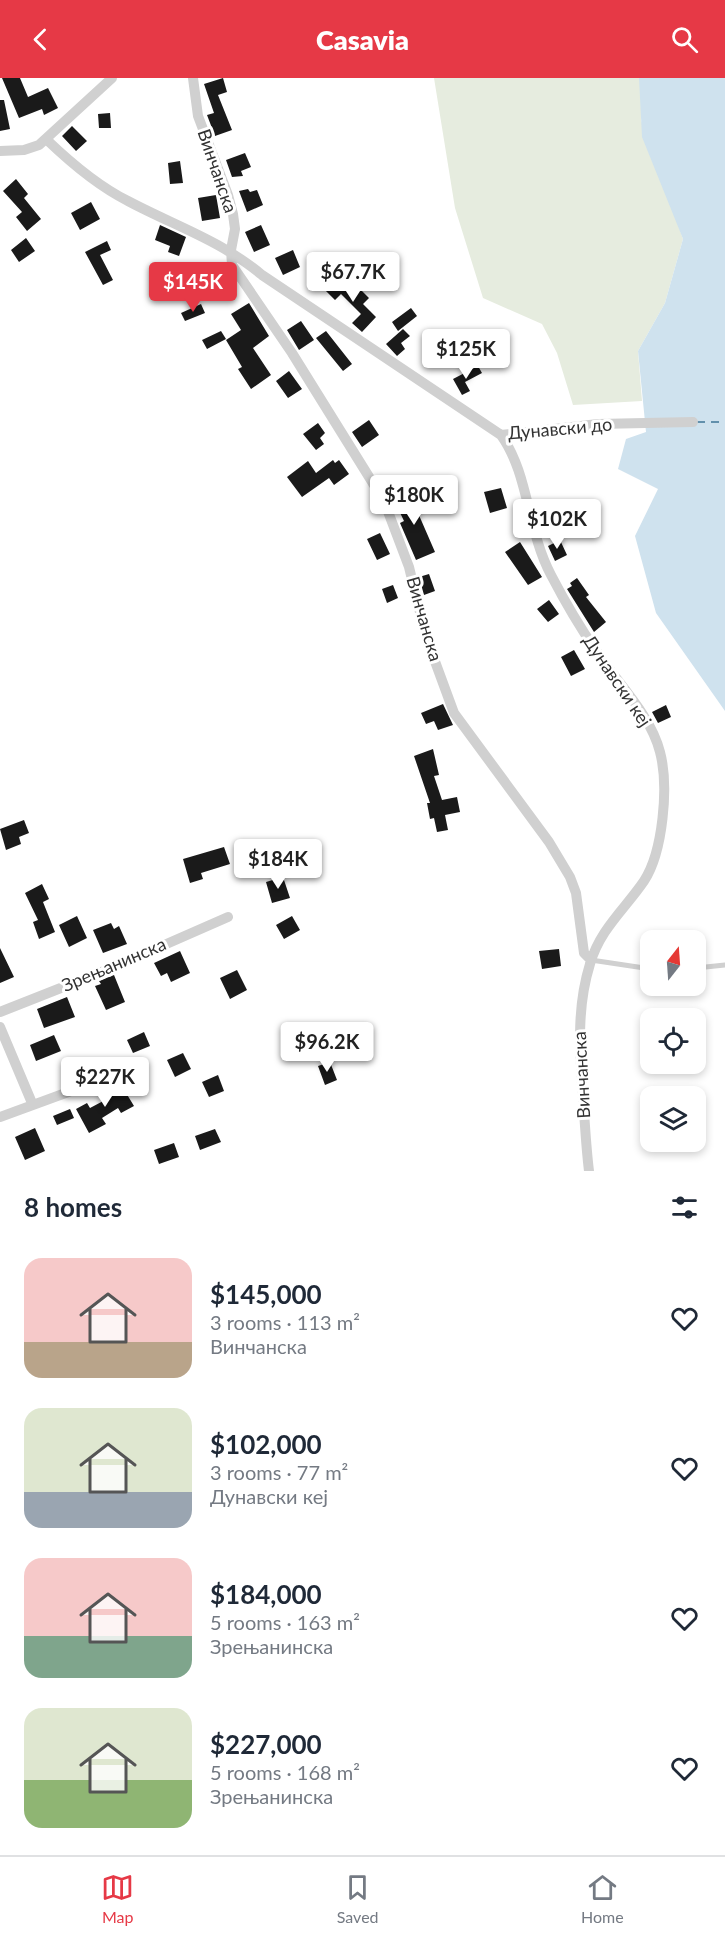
<!DOCTYPE html>
<meta charset="utf-8">
<style>
:root{--surface:#fff;--page:#f2f2f3;--text:#1f2937;--muted:#747a83;--line:#e0e1e3;--accent:#e63946}
body{margin:0;font-family:Lato,sans-serif;background:var(--page);color:var(--text);height:100vh;display:flex;flex-direction:column;font-size:22px;white-space:nowrap}
*{box-sizing:border-box;margin:0}
p{font-size:20px;color:var(--muted)}
.icon{flex:none;width:33px;height:33px;fill:none;stroke:currentColor;stroke-width:2;stroke-linecap:round;stroke-linejoin:round}
.map{position:relative;height:1093px;overflow:hidden}
.side{display:flex;flex-direction:column;background:var(--surface);flex:1}
.side>*{flex:none}
.needle{width:39px;rotate:17deg}
.controls{position:absolute;left:640px;top:852px;display:grid;gap:12px}
.controls a{display:grid;place-items:center;width:66px;height:66px;border-radius:12px;background:var(--surface);box-shadow:0 3px 9px #0003;font-size:30px}
.price{position:absolute;translate:-50% -51px;padding:0 14px;border-radius:6px;background:#fff;color:#222;font-size:20px;line-height:39px;filter:drop-shadow(0 2px 3px #0008)}
.price::after{content:'';position:absolute;left:50%;top:36px;width:18px;height:14px;margin-left:-9px;background:inherit;clip-path:polygon(0 0,100% 0,50% 100%)}
.price.active{background:var(--accent);color:#fff}
ul{padding:0;list-style:none}
li{display:flex;align-items:center;gap:18px;height:150px;padding:0 24px}
li span{display:grid;place-items:center;flex:none;width:168px;height:120px;border-radius:18px;color:#555}
li>.icon{margin-inline-start:auto}
span .icon{width:72px;height:72px;fill:#fffc;stroke-width:1}
li b{font-size:26px}
h2{display:flex;justify-content:space-between;align-items:center;height:72px;padding:0 24px;font-size:26px}
header{display:flex;justify-content:space-between;align-items:center;height:78px;padding:0 24px;background:var(--accent);color:#fff;font-size:27px;font-weight:800}
.tabs{display:flex;justify-content:space-around;align-items:center;height:84px;border-top:2px solid var(--line);background:var(--surface);font-size:16px;color:var(--muted)}
.tabs a{display:grid;justify-items:center;gap:3px}
.tabs .active{color:var(--accent)}
.map>svg:first-child{display:block}
</style>
<header><svg class="icon" aria-label="back" viewBox="0 0 24 24"><path d="M15 5l-7 7 7 7"/></svg>Casavia<svg class="icon" aria-label="search" viewBox="0 0 24 24"><circle cx="10" cy="10" r="6"/><path d="M15 15l6 6"/></svg></header>
<div class="map">
<svg width="725" height="1093" viewBox="0 0 725 1093">
<rect width="100%" height="100%" fill="#fff"/>
<path fill="#e6ecdf" d="M434,0H641V42L683,161L665,225L638,273L642,323L573,327L557,275L542,246L483,220L455,130Z"/>
<path fill="#cfe2ee" d="M639,0H725V633L656,535L635,458L658,411L618,391L626,361L646,354L638,273L665,225L683,161L642,59Z"/>
<g fill="none" stroke-linecap="round" stroke-linejoin="round">
<path stroke="#3f7597" stroke-width="1.5" stroke-dasharray="8 6" stroke-linecap="butt" d="M697,344H725"/>
</g>
<path fill="#1a1a1a" d="M2,0H20L28,19L48,10L58,30L44,37L42,31L19,40Z
M223,0L227,14L218,17L232,52L215,58L207,37L214,35L204,6Z
M0,22H4L10,51L0,53Z
M110,35L111,50H99L98,36Z
M72,48L87,63L76,73L62,58Z
M245,75L251,89L241,93L243,98L232,99L226,82Z
M180,83L183,105L170,106L168,85Z
M16,101L28,116L24,120L41,141L27,153L16,139L22,134L3,113Z
M248,111L250,114L257,112L263,127L247,134L239,113Z
M216,117L220,140L202,143L198,120Z
M91,124L100,141L80,152L71,135Z
M160,147L186,159L179,178L168,174L170,168L155,162Z
M261,147L270,167L254,174L245,154Z
M26,160L35,173L19,184L11,172Z
M107,163L111,172L100,177L113,202L103,207L85,174Z
M293,172L300,189L283,197L275,180Z
M337,199L354,216L359,210L369,220L363,226L376,239L362,254L352,245L361,236L341,216L335,222L325,212Z
M214,207H235V217H220Z
M249,225L269,258L253,270L271,297L251,311L238,291L242,289L226,262L241,252L231,236Z
M201,226L205,235L185,243L181,235Z
M411,230L417,238L398,253L392,244Z
M301,243L314,262L299,272L287,252Z
M403,251L410,258L401,265L405,271L397,278L386,266Z
M221,253L226,261L207,271L202,262Z
M326,253L352,286L343,293L316,260Z
M440,269H469V289L438,288Z
M478,288L482,295L465,304L470,313L462,317L453,301Z
M289,293L302,311L288,320L276,303Z
M369,342L379,357L362,369L352,354Z
M318,345L325,355L320,360L324,366L316,372L303,356Z
M333,382L335,385L339,382L349,396L334,407L329,400L302,419L287,399L308,383L316,395Z
M501,410L507,430L490,435L484,414Z
M412,412L418,426L415,428L435,474L416,482L400,445L404,443L393,420Z
M380,455L390,476L377,482L367,461Z
M560,462L567,477L555,483L548,468Z
M520,464L542,499L528,507L505,474Z
M429,496L435,513L424,517L419,499Z
M577,500L589,517L586,519L606,544L594,554L567,511L572,508L570,505Z
M393,507L398,520L387,525L382,511Z
M549,522L559,536L548,544L537,531Z
M574,572L585,591L571,598L561,579Z
M443,626L453,647L438,652L434,643L426,646L421,635Z
M666,627L671,639L658,645L652,634Z
M433,671L439,697L434,698L442,722L457,719L460,734L445,737L448,752L437,754L434,740L430,741L427,725H430L414,678Z
M24,742L29,755L19,759L21,766L6,772L0,751Z
M224,769L230,786L201,795L203,801L190,805L183,781Z
M283,799L290,820L272,825L266,804Z
M42,806L49,821L43,824L55,854L39,861L33,844L38,842L25,815Z
M77,838L87,860L69,869L59,847Z
M292,838L300,852L284,861L276,847Z
M111,845L114,851L119,848L127,866L103,875L93,852Z
M0,870L14,899L0,905Z
M559,871L561,888L542,891L539,873Z
M180,873L190,895L171,904L167,895L161,898L154,885Z
M237,892L247,912L230,921L220,900Z
M114,897L125,924L106,932L95,908L101,906L99,903Z
M67,919L75,939L44,950L37,931Z
M144,954L150,968L133,975L127,962Z
M54,957L61,973L36,983L30,967Z
M183,975L191,991L175,999L167,982Z
M330,984L337,1002L325,1007L318,988Z
M218,997L224,1013L209,1019L202,1004Z
M120,1005L134,1028L121,1035L118,1030L102,1040L106,1046L89,1055L76,1031L87,1025L90,1030L107,1021L103,1015Z
M70,1031L74,1040L57,1047L53,1038Z
M35,1050L45,1073L25,1082L15,1059Z
M215,1051L221,1064L200,1072L195,1058Z
M174,1065L179,1079L159,1086L154,1072Z"/>
<g fill="none" stroke-linecap="round" stroke-linejoin="round">
<path stroke="#d0d0d0" stroke-width="5" d="M591,882L651,891
M696,890L725,887"/>
<path stroke="#d0d0d0" stroke-width="10" d="M193,0L198,38L228,117L233,136L235,151L231,172L232,187L292,275L384,423L409,489L426,559L454,635L549,764L570,799L576,815L584,875L591,882
M47,62C71,85 98,108 128,123C175,148 220,162 262,197L501,357L598,346L693,344
M0,73L24,72L39,67L112,0
M501,357C529,396 527,452 551,497C564,522 579,548 595,571C616,604 650,635 660,674C669,708 663,774 644,803C625,831 600,851 590,886C576,931 580,974 583,1021C585,1045 586,1069 589,1093
M0,934L114,889L228,839
M0,949L32,1025
M0,1039L131,991"/>
</g>
<g text-anchor="middle" stroke-width="6" stroke-linejoin="round" paint-order="stroke">
<g font-size="18" fill="#333" stroke="#fff">
<text transform="translate(217 93) rotate(71)" y="6">Винчанска</text>
<text transform="translate(560 351) rotate(-5)" y="6">Дунавски до</text>
<text transform="translate(424 541) rotate(74)" y="6">Винчанска</text>
<text transform="translate(617 603) rotate(56)" y="6">Дунавски кеј</text>
<text transform="translate(114 887) rotate(-23)" y="6">Зрењанинска</text>
<text transform="translate(582 997) rotate(-93)" y="6">Винчанска</text>
</g>
</g>
</svg>
<div class="controls">
<a><svg class="needle" viewBox="-14 -14 28 28"><path d="M0-13l5 13h-10z" fill="#e53935"/><path d="M0 13l5-13h-10z" fill="#747a83"/></svg></a>
<a><svg class="icon" aria-label="locate" viewBox="0 0 24 24"><circle cx="12" cy="12" r="6"/><path d="M12 2v4M12 18v4M2 12h4M18 12h4"/></svg></a>
<a><svg class="icon" aria-label="layers" viewBox="0 0 24 24"><path d="M12 4l9 5-9 5-9-5zM3 14l9 5 9-5"/></svg></a>
</div>
<b class="price" style="left:353px;top:225px">$67.7K</b>
<b class="price active" style="left:193px;top:235px">$145K</b>
<b class="price" style="left:466px;top:302px">$125K</b>
<b class="price" style="left:414px;top:448px">$180K</b>
<b class="price" style="left:557px;top:472px">$102K</b>
<b class="price" style="left:278px;top:812px">$184K</b>
<b class="price" style="left:327px;top:995px">$96.2K</b>
<b class="price" style="left:105px;top:1030px">$227K</b>
</div>
<section class="side">
<h2>8 homes<svg class="icon" aria-label="filters" viewBox="0 0 24 24"><path d="M4 7h16M4 17h16"/><circle cx="9" cy="7" r="2"/><circle cx="15" cy="17" r="2"/></svg></h2>
<ul>
<li><span style="background:linear-gradient(#f6c9c9 70%,#b9a48a 0)"><svg class="icon" aria-label="home" viewBox="0 0 24 24"><path d="M3 11l9-7 9 7M6 9v11h12V9"/></svg></span><div><b>$145,000</b><p>3 rooms · 113 m²</p><p>Винчанска</p></div><svg class="icon" aria-label="heart" viewBox="0 0 24 24"><path d="M12 20l-8-8c-3-5 5-10 8-4 3-6 11-1 8 4z"/></svg></li>
<li><span style="background:linear-gradient(#dfe7d0 70%,#9aa5b1 0)"><svg class="icon" aria-label="home" viewBox="0 0 24 24"><path d="M3 11l9-7 9 7M6 9v11h12V9"/></svg></span><div><b>$102,000</b><p>3 rooms · 77 m²</p><p>Дунавски кеј</p></div><svg class="icon" aria-label="heart" viewBox="0 0 24 24"><path d="M12 20l-8-8c-3-5 5-10 8-4 3-6 11-1 8 4z"/></svg></li>
<li><span style="background:linear-gradient(#f6c9c9 65%,#7fa58c 0)"><svg class="icon" aria-label="home" viewBox="0 0 24 24"><path d="M3 11l9-7 9 7M6 9v11h12V9"/></svg></span><div><b>$184,000</b><p>5 rooms · 163 m²</p><p>Зрењанинска</p></div><svg class="icon" aria-label="heart" viewBox="0 0 24 24"><path d="M12 20l-8-8c-3-5 5-10 8-4 3-6 11-1 8 4z"/></svg></li>
<li><span style="background:linear-gradient(#dfe7d0 60%,#8fb573 0)"><svg class="icon" aria-label="home" viewBox="0 0 24 24"><path d="M3 11l9-7 9 7M6 9v11h12V9"/></svg></span><div><b>$227,000</b><p>5 rooms · 168 m²</p><p>Зрењанинска</p></div><svg class="icon" aria-label="heart" viewBox="0 0 24 24"><path d="M12 20l-8-8c-3-5 5-10 8-4 3-6 11-1 8 4z"/></svg></li>
</ul>
</section>
<nav class="tabs">
<a class="active"><svg class="icon" aria-label="map" viewBox="0 0 24 24"><path d="M3 6l6-2 6 2 6-2v14l-6 2-6-2-6 2zM9 4v14M15 6v14"/></svg>Map</a>
<a><svg class="icon" aria-label="saved" viewBox="0 0 24 24"><path d="M7 4h10v16l-5-4-5 4z"/></svg>Saved</a>
<a><svg class="icon" aria-label="home" viewBox="0 0 24 24"><path d="M3 11l9-7 9 7M6 9v11h12V9"/></svg>Home</a>
</nav>
